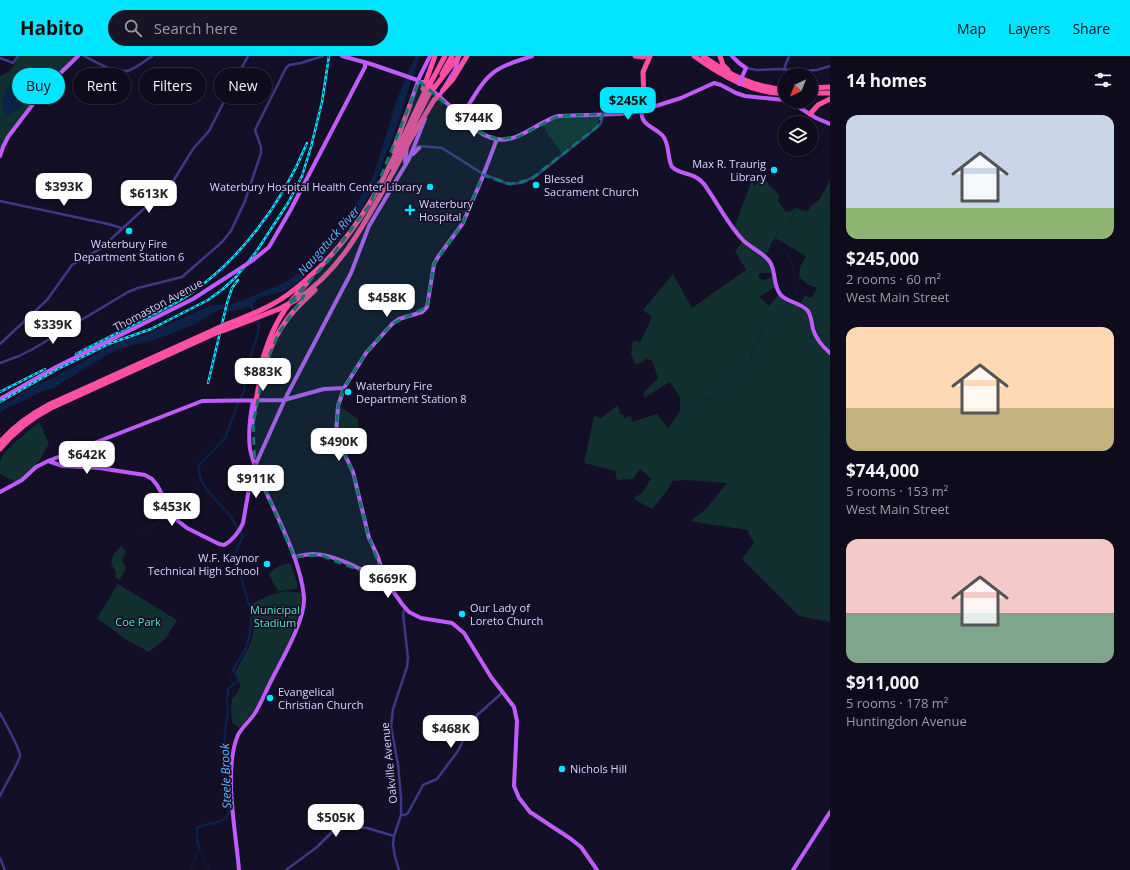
<!DOCTYPE html>
<meta charset="utf-8">
<style>
:root{--surface:#0e0b1c;--page:#171425;--text:#f1f3f6;--muted:#9b9ba3;--line:#2e2b3b;--accent:#00e5ff}
body{margin:0;font-family:"Open Sans",sans-serif;background:var(--page);color:var(--text);height:100vh;display:flex;flex-direction:column;font-size:15px;white-space:nowrap}
*{box-sizing:border-box;margin:0}
p{font-size:13px;color:var(--muted)}
.icon{flex:none;width:22px;height:22px;fill:none;stroke:currentColor;stroke-width:2;stroke-linecap:round;stroke-linejoin:round}
.map{position:relative;flex:1;overflow:hidden}
.drawer{display:flex;flex-direction:column;background:var(--surface);width:300px}
.drawer>*{flex:none}
.top-card{position:absolute;left:12px;top:12px;width:380px;height:36px;display:flex;gap:8px}
.needle{width:26px;rotate:223deg}
.buttons{position:absolute;left:778px;top:12px;display:grid;gap:8px}
.buttons a{display:grid;place-items:center;width:40px;height:40px;border-radius:50%;background:var(--surface);box-shadow:0 2px 6px #0003,0 0 0 1px var(--line);font-size:20px}
.price{position:absolute;translate:-50% -34px;padding:0 9px;border-radius:8px;background:#fff;color:#222;font-size:13px;line-height:26px;filter:drop-shadow(0 1px 2px #0008)}
.price::after{content:'';position:absolute;left:50%;top:24px;width:12px;height:9px;margin-left:-6px;background:inherit;clip-path:polygon(0 0,100% 0,50% 100%)}
.price.current{background:var(--accent);color:#111}
ul{padding:0;list-style:none}
li{display:grid;align-content:center;gap:8px;height:212px;padding:0 16px}
li span{display:grid;place-items:center;height:124px;border-radius:12px;color:#555}
li>.icon{margin-inline-start:auto}
span .icon{width:72px;height:72px;fill:#fffc;stroke-width:1}
li b{font-size:17px}
h2{display:flex;justify-content:space-between;align-items:center;height:48px;padding:0 16px;font-size:17px}
.tag{padding:0 14px;border-radius:18px;background:var(--surface);box-shadow:0 2px 6px #0003,0 0 0 1px var(--line);font-size:14px;line-height:36px}
.tag.current{background:var(--accent);color:#111}
header{display:flex;align-items:center;gap:24px;box-sizing:border-box;height:56px;padding:0 20px;background:var(--accent);color:#111}
header strong{font-size:19px}
nav{display:flex;gap:22px;margin-inline-start:auto;font-size:14px}
.search{width:280px;height:36px;background:var(--page);display:flex;align-items:center;gap:10px;box-sizing:border-box;padding:0 14px;border-radius:22px;color:var(--muted);font-size:15px}
main{display:flex;flex:1;min-height:0}
.map>svg:first-child{display:block}
</style>
<header>
<strong>Habito</strong>
<div class="search"><svg class="icon" aria-label="search" viewBox="0 0 24 24"><circle cx="10" cy="10" r="6"/><path d="M15 15l6 6"/></svg>Search here</div>
<nav><a>Map</a><a>Layers</a><a>Share</a></nav>
</header>
<main>
<div class="map">
<svg width="830" height="814" viewBox="0 0 830 814">
<rect width="100%" height="100%" fill="#130f26"/>
<path fill="#12302f" d="M20,0H75L45,30L0,94V20L10,15Z
M599,60L600,63L595,70L561,97L551,82L549,80L546,81L549,78L543,69L558,62Z
M830,119V294L819,282L810,254L801,246L805,239L811,242L817,232L807,228L799,221L800,211L806,200L775,182C770,187 770,193 766,199L746,185L734,172L752,124L755,130L760,122L765,124L779,139L778,145L786,156L790,155L796,152L805,155L809,154L810,151L820,143L829,126Z
M742,186L765,202L769,207L772,217H759V222L763,224L773,221L775,231L759,241L769,250L779,238L799,249L806,255L821,291L830,299V566L799,560L742,503L754,487L747,474L690,465L705,454L727,427L687,424L672,425L667,435L652,453L637,445L634,442L642,437L651,423L640,413L633,423L617,424L615,415L584,407L594,360L601,362L618,349L620,358H623L624,362L631,360L632,366L657,358L668,372L680,355V341L670,326L644,342V336L658,322L652,304L646,303L643,306L635,308L631,297L633,285L640,286L652,261L643,254L673,218L692,252L746,214L735,195Z
M340,351L358,363L360,388L353,387L344,391L338,374Z
M39,366L49,387C42,403 31,417 16,426L0,418C0,414 0,409 0,405C4,393 29,375 39,366Z
M121,490L126,496L122,504L126,512L120,524L115,521L116,516L111,508L113,499Z
M289,507L291,508L298,530L296,533L278,535L269,519V517L279,510Z
M118,528L177,564L166,582L149,596L125,583L97,562Z
M285,535L302,537V549L286,593L254,654L240,672L232,667L231,650L232,643L238,636L240,630L236,616C250,586 259,583 250,548L271,539Z"/>
<path fill="#0c2248" d="M415,0H420L409,32L400,62L373,132L358,159L338,186L297,227L284,235L262,241L257,244L252,249L243,253L232,256L224,253H220L196,268L154,284L132,289L111,297L63,326L55,332L43,335L17,348L10,350L0,357V350L14,343L28,333L57,320L106,292L129,282L145,279L209,250C218,248 226,250 235,247L284,227L300,216L322,192L350,157L373,121L397,43Z
M14,26L24,29C35,46 18,52 7,60L5,59V57C0,49 4,30 14,26Z"/>
<g fill="none" stroke-linecap="round" stroke-linejoin="round">
<path stroke="#0c2248" stroke-width="1" d="M0,66L6,60
M0,84L3,87
M811,88C822,82 820,77 826,70
M791,104L794,98
M795,152V153L791,163L786,170L778,174L774,186L775,189L788,197C789,205 791,204 793,209C795,214 793,218 796,223
M790,243L796,237V231
M698,351L705,344L718,339L725,329L750,306L754,291L759,286L763,273L776,260L783,250L788,246
M199,427L201,424
M183,455L188,445
M151,472L162,463L175,465
M140,479L148,476
M121,505L125,492
M233,614L229,621L234,629
M199,792L209,814
M191,814L199,792"/>
<path stroke="#0c2248" stroke-width="2.5" d="M251,247L254,258
M199,792L197,784V772C206,766 225,769 229,756L224,717V699L225,675L228,655L227,647L228,633L239,624L233,614C237,607 241,601 245,594C250,582 252,569 251,556L235,499L237,493L243,480C237,475 235,467 231,461C220,445 196,431 199,409L225,382L239,345L244,336L245,325L250,302L257,281L259,272L257,262"/>
<path stroke="#3d3a85" stroke-width="2.5" d="M84,0C96,6 116,19 130,14C137,11 145,5 152,0
M0,2L13,7L18,0
M746,12L757,14L778,13L803,15L817,14L830,10
M784,13L789,0
M414,92L420,90L442,92L483,118L508,128L521,127L536,120L596,72L601,67L603,59
M0,145L108,168L122,172
M0,288L47,244L72,209L100,193L172,127L193,93L209,75L234,26L248,0
M0,307L19,300L33,293L128,236L138,232L182,221L222,186L231,175L245,145L261,97V91L255,74L286,12L289,9L301,7L323,0
M0,657C4,665 20,692 20,700C20,704 3,733 0,740
M401,759H405L408,757L423,729L437,723L458,695L474,662L503,636
M0,802L5,814
M286,814L317,791L333,775L343,770L367,772L394,780
M399,814L395,801L393,788L394,780L401,759V742L398,708L391,671L393,653L407,611L408,602L403,558L405,552"/>
<path stroke="#c25bff" stroke-width="4" d="M342,0L371,8L423,26L478,75C511,98 529,69 558,60L620,58L637,56L681,42L714,27L721,29L736,37L745,40L785,44
M732,0L739,7L746,12L742,21
M438,42L455,14L459,0
M789,45L816,62L830,68
M409,51L420,20L430,0
M642,54C639,69 655,71 663,80C670,89 667,102 672,111C682,120 693,115 704,128C717,146 727,167 742,183C750,192 763,196 770,206C776,216 773,229 780,238C787,247 801,246 808,255C811,260 812,267 813,273C816,283 822,290 830,297
M462,60C471,46 482,23 497,14C508,7 521,4 532,0
M413,98L419,92
M0,100L3,91L8,81L46,31L78,0
M405,106L407,91
M484,117L497,83
M483,120L463,167L438,201L434,208L427,251L422,256L399,263L392,268L366,297L344,332L338,350L336,377L338,384L353,416L369,482L378,501L385,524L402,548L409,556L421,562L452,567L464,577L491,621L514,651L517,665L514,730L519,742L530,756L571,783L581,791L597,814
M253,204L269,191L290,155L365,11V6
M0,343L56,311L193,243L244,210
M252,370L256,345
M48,405L63,410L99,412L145,419L152,423L157,429L172,457L178,465L187,472L219,488L224,489C232,485 240,475 243,467L250,427L255,410L286,341L351,217L369,170L409,103L425,63
M0,436L22,424L36,411L48,405L202,345L284,344L324,333L344,332
M294,501C300,500 306,498 313,498C334,498 362,514 380,523L385,524
M239,814C236,776 223,714 238,679C242,671 250,665 255,657C261,647 266,635 271,625C281,605 306,563 304,541C301,508 281,468 267,438C261,424 253,409 250,393C248,377 250,360 253,345
M793,814L830,756"/>
<path stroke="#ff4fa3" stroke-width="5" d="M635,0L642,1L646,0
M694,0C722,20 749,36 785,38
M703,0C728,18 754,32 785,33
M720,0L723,9L728,14
M442,18L452,0
M426,25L435,0
M430,28L445,0
M434,32L459,0
M811,32L830,31
M443,34L453,23L467,0
M811,37H830
M642,54L644,44L643,16L650,0
M810,58L818,49L830,43
M409,86L434,44L439,40
M393,95L410,49
M392,111L429,38
M296,244C336,218 358,179 381,138C389,123 398,108 406,92
M227,268C242,262 257,257 271,249C285,242 297,232 308,222C368,170 392,104 425,35
M225,274L279,253
M263,302C273,270 283,252 307,227
M256,345C260,319 270,286 286,265C294,253 305,244 315,234
M0,386C14,370 31,358 50,348L218,272
M0,393C14,376 32,362 51,352L216,277"/>
<defs>
<path id="rail" d="M76,298C97,287 119,276 141,265C155,257 170,251 184,242C239,206 282,148 307,87
M208,327L227,247L232,232L238,224
M0,336L45,313
M0,346L56,314L111,287L151,273L208,244L223,233L236,221L256,196L288,147L302,120L311,91L322,46L329,0"/>
</defs>
<use href="#rail" stroke="#00e5ff" stroke-width="2.5"/>
<use href="#rail" stroke="#130f26" stroke-width="1" stroke-dasharray="3" stroke-linecap="butt"/>
<path stroke="#c25bff" stroke-width="4" d="M739,28L742,21
M483,120L484,117
M244,210L253,204"/>
<path stroke="#ff4fa3" stroke-width="5" d="M423,33L426,25
M425,35L430,28
M429,38L433,31
M406,92L409,86
M279,253L296,244
M218,272L227,268
M216,277L225,274"/>
</g>
<path fill="#0f766e" fill-opacity="0.2" stroke="#0f766e" stroke-width="3" stroke-dasharray="8 5" stroke-linejoin="round" d="M419,25L478,75L497,83L518,81L558,60L603,58L597,71L530,124L510,128L483,119L463,167L434,208L427,251L392,268L366,297L344,332L338,350L336,377L353,416L369,482L385,524L320,499L294,501L255,410L253,368L265,310L279,276L304,240L288,248L328,205L370,148Z"/>
<g fill="#00e5ff" stroke="#130f26" stroke-width="1.5">
<circle cx="774" cy="114" r="4"/>
<circle cx="536" cy="129" r="4"/>
<circle cx="430" cy="131" r="4"/>
<path d="M408 148h4v4h4v4h-4v4h-4v-4h-4v-4h4z"/>
<circle cx="129" cy="175" r="4"/>
<circle cx="348" cy="336" r="4"/>
<circle cx="267" cy="508" r="4"/>
<circle cx="462" cy="558" r="4"/>
<circle cx="270" cy="642" r="4"/>
<circle cx="562" cy="713" r="4"/>
</g>
<g text-anchor="middle" stroke-width="3.5" stroke-linejoin="round" paint-order="stroke">
<g font-size="11" fill="#d9d4ff" stroke="#130f26" text-anchor="start">
<text x="766" y="112" text-anchor="end">Max R. Traurig<tspan x="766" dy="13">Library</tspan></text>
<text x="544" y="127">Blessed<tspan x="544" dy="13">Sacrament Church</tspan></text>
<text x="422" y="135" text-anchor="end">Waterbury Hospital Health Center Library</text>
<text x="419" y="152">Waterbury<tspan x="419" dy="13">Hospital</tspan></text>
<text x="129" y="192" text-anchor="middle">Waterbury Fire<tspan x="129" dy="13">Department Station 6</tspan></text>
<text x="356" y="334">Waterbury Fire<tspan x="356" dy="13">Department Station 8</tspan></text>
<text x="259" y="506" text-anchor="end">W.F. Kaynor<tspan x="259" dy="13">Technical High School</tspan></text>
<text x="470" y="556">Our Lady of<tspan x="470" dy="13">Loreto Church</tspan></text>
<text x="278" y="640">Evangelical<tspan x="278" dy="13">Christian Church</tspan></text>
<text x="570" y="717">Nichols Hill</text>
</g>
<g font-size="11" fill="#d9d4ff" stroke="#130f26">
<text transform="translate(158 249) rotate(-28)" y="4">Thomaston Avenue</text>
<text transform="translate(389 707) rotate(-96)" y="4">Oakville Avenue</text>
</g>
<g font-size="11" fill="#5fe0c0" stroke="#130f26">
<text x="275" y="558">Municipal<tspan x="275" dy="13">Stadium</tspan></text>
<text x="138" y="570">Coe Park</text>
</g>
<g font-size="12" font-style="italic" fill="#62b6ff" stroke="#130f26">
<text transform="translate(329 185) rotate(-49)" y="4">Naugatuck River</text>
<text transform="translate(226 720) rotate(-92)" y="4">Steele Brook</text>
</g>
</g>
</svg>
<div class="buttons">
<a><svg class="needle" viewBox="-14 -14 28 28"><path d="M0-13l5 13h-10z" fill="#e53935"/><path d="M0 13l5-13h-10z" fill="#9b9ba3"/></svg></a>
<a><svg class="icon" aria-label="layers" viewBox="0 0 24 24"><path d="M12 4l9 5-9 5-9-5zM3 14l9 5 9-5"/></svg></a>
</div>
<b class="price current" style="left:628px;top:65px">$245K</b>
<b class="price" style="left:474px;top:82px">$744K</b>
<b class="price" style="left:64px;top:151px">$393K</b>
<b class="price" style="left:149px;top:158px">$613K</b>
<b class="price" style="left:387px;top:262px">$458K</b>
<b class="price" style="left:53px;top:289px">$339K</b>
<b class="price" style="left:263px;top:336px">$883K</b>
<b class="price" style="left:339px;top:406px">$490K</b>
<b class="price" style="left:87px;top:419px">$642K</b>
<b class="price" style="left:256px;top:443px">$911K</b>
<b class="price" style="left:172px;top:471px">$453K</b>
<b class="price" style="left:388px;top:543px">$669K</b>
<b class="price" style="left:451px;top:693px">$468K</b>
<b class="price" style="left:336px;top:782px">$505K</b>
<div class="top-card">
<a class="tag current">Buy</a>
<a class="tag">Rent</a>
<a class="tag">Filters</a>
<a class="tag">New</a>
</div>
</div>
<section class="drawer">
<h2>14 homes<svg class="icon" aria-label="filters" viewBox="0 0 24 24"><path d="M4 7h16M4 17h16"/><circle cx="9" cy="7" r="2"/><circle cx="15" cy="17" r="2"/></svg></h2>
<ul>
<li><span style="background:linear-gradient(#c9d6e8 75%,#8fb573 0)"><svg class="icon" aria-label="home" viewBox="0 0 24 24"><path d="M3 11l9-7 9 7M6 9v11h12V9"/></svg></span><div><b>$245,000</b><p>2 rooms · 60 m²</p><p>West Main Street</p></div></li>
<li><span style="background:linear-gradient(#ffd9b3 65%,#c2b280 0)"><svg class="icon" aria-label="home" viewBox="0 0 24 24"><path d="M3 11l9-7 9 7M6 9v11h12V9"/></svg></span><div><b>$744,000</b><p>5 rooms · 153 m²</p><p>West Main Street</p></div></li>
<li><span style="background:linear-gradient(#f6c9c9 60%,#7fa58c 0)"><svg class="icon" aria-label="home" viewBox="0 0 24 24"><path d="M3 11l9-7 9 7M6 9v11h12V9"/></svg></span><div><b>$911,000</b><p>5 rooms · 178 m²</p><p>Huntingdon Avenue</p></div></li>
</ul>
</section>
</main>
